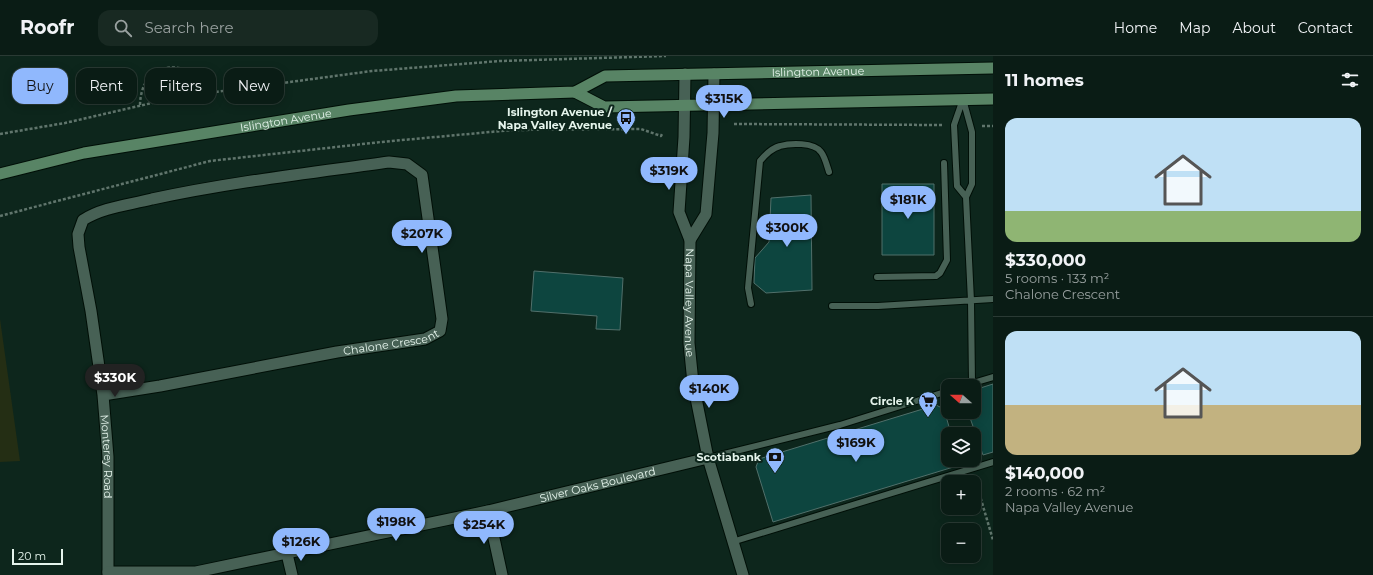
<!DOCTYPE html>
<meta charset="utf-8">
<style>
:root{--surface:#0a1c15;--page:#182922;--text:#f1f3f6;--muted:#99a1a0;--line:#2a3a34;--accent:#90b8fd}
body{margin:0;font-family:Montserrat,sans-serif;background:var(--page);color:var(--text);height:100vh;display:flex;flex-direction:column;font-size:15px;white-space:nowrap}
*{box-sizing:border-box;margin:0}
p{font-size:13px;color:var(--muted)}
.icon{flex:none;width:22px;height:22px;fill:none;stroke:currentColor;stroke-width:2;stroke-linecap:round;stroke-linejoin:round}
.map{position:relative;flex:1;overflow:hidden}
.side{display:flex;flex-direction:column;background:var(--surface);width:380px}
.side>*{flex:none}
.top-card{position:absolute;left:12px;top:12px;width:380px;height:36px;display:flex;gap:8px}
.needle{width:26px;rotate:291deg}
.fabs{position:absolute;left:941px;top:323px;display:grid;gap:8px}
.fabs a{display:grid;place-items:center;width:40px;height:40px;border-radius:8px;background:var(--surface);box-shadow:0 2px 10px #0003,0 0 0 1px var(--line);font-size:20px}
.scale{position:absolute;left:12px;bottom:10px;width:51px;box-sizing:border-box;padding-left:4px;border:2px solid #e5f4ec;border-top:0;font-size:11px;line-height:14px;white-space:nowrap;color:#e5f4ec;-webkit-text-stroke:3px #0d261c;paint-order:stroke}
.price{position:absolute;translate:-50% -34px;padding:0 9px;border-radius:14px;background:var(--accent);color:#111;font-size:13px;line-height:26px;filter:drop-shadow(0 1px 2px #0008)}
.price::after{content:'';position:absolute;left:50%;top:24px;width:12px;height:9px;margin-left:-6px;background:inherit;clip-path:polygon(0 0,100% 0,50% 100%)}
.price.active{background:#222;color:#fff}
ul{padding:0;list-style:none}
li{display:grid;align-content:center;gap:8px;height:212px;padding:0 12px}
li+li{border-top:1px solid var(--line)}
li span{display:grid;place-items:center;height:124px;border-radius:12px;color:#555}
li>.icon{margin-inline-start:auto}
span .icon{width:72px;height:72px;fill:#fffc;stroke-width:1}
li b{font-size:17px}
h2{display:flex;justify-content:space-between;align-items:center;height:48px;padding:0 12px;font-size:17px}
.chip{padding:0 14px;border-radius:12px;background:var(--surface);box-shadow:0 2px 10px #0003,0 0 0 1px var(--line);font-size:14px;line-height:36px}
.chip.active{background:var(--accent);color:#111}
header{display:flex;align-items:center;gap:24px;box-sizing:border-box;height:56px;padding:0 20px;background:var(--surface);border-bottom:1px solid var(--line)}
header strong{font-size:19px}
nav{display:flex;gap:22px;margin-inline-start:auto;font-size:14px}
.search{width:280px;height:36px;background:var(--page);display:flex;align-items:center;gap:10px;box-sizing:border-box;padding:0 14px;border-radius:12px;color:var(--muted);font-size:15px}
main{display:flex;flex:1;min-height:0}
.map>svg:first-child{display:block}
</style>
<header>
<strong>Roofr</strong>
<div class="search"><svg class="icon" aria-label="search" viewBox="0 0 24 24"><circle cx="10" cy="10" r="6"/><path d="M15 15l6 6"/></svg>Search here</div>
<nav><a>Home</a><a>Map</a><a>About</a><a>Contact</a></nav>
</header>
<main>
<div class="map">
<svg width="993" height="519" viewBox="0 0 993 519">
<rect width="100%" height="100%" fill="#0d261c"/>
<path fill="#242e14" d="M0,263L20,405L0,406Z"/>
<path fill="#0d453f" stroke="#51706b" d="M882,128H934V199H882Z
M811,139L812,234L766,237L754,227L755,202L769,186L771,142Z
M534,215L623,222L620,274L596,273L597,260L531,255Z
M993,328V396L983,399L968,356H974V334Z
M936,349L944,353L951,378H948V404H959L960,409L773,466L756,411L759,403Z"/>
<g fill="none" stroke-linecap="round" stroke-linejoin="round">
<defs>
<path id="service" d="M963,43L972,76V128L966,141L971,245L972,327
M963,43L954,69L957,130L966,141
M877,221L936,220L940,217L947,204L944,107
M751,248L748,232L760,105C765,99 772,92 780,90C790,87 814,86 821,96C825,101 827,110 829,116
M832,250H878L993,243
M963,330L993,321
M708,402L840,369L948,335
M732,486L993,406"/>
<g id="minor">
<path id="s1" d="M103,339L160,330L337,296L425,283L440,275L442,263L422,119L407,108L389,106C310,117 231,126 152,143C129,149 103,151 83,164L78,178L79,191L91,255L103,339L108,401V519"/>
<path d="M488,455L502,519"/>
<path d="M287,498L292,519"/>
<path id="s2" d="M108,516H196L488,455L708,402"/>
</g>
<g id="tertiary">
<path id="s3" d="M685,18L684,81L679,156L690,184L689,287L693,327L708,402L743,519"/>
<path d="M690,184L706,158L713,77L714,18"/>
</g>
<g id="secondary">
<path d="M575,36L604,51L993,43"/>
<path id="s4" d="M0,118L84,97L349,54L456,40L575,36L605,20L993,12"/>
</g>
</defs>
<use href="#service" stroke="#000f07" stroke-width="8"/>
<use href="#minor" stroke="#000f07" stroke-width="13"/>
<use href="#tertiary" stroke="#000f07" stroke-width="13"/>
<use href="#secondary" stroke="#000f07" stroke-width="13"/>
<path stroke="#60756c" stroke-width="2.5" stroke-dasharray="3 2" stroke-linecap="butt" d="M140,49C141,3 190,0 209,36
M734,68L943,69
M982,70H993
M0,78L65,67L178,41L372,15L500,5L666,0
M0,160L210,105L381,86L512,74L641,73L661,80L662,78
M975,423L993,484"/>
<use href="#service" stroke="#476155" stroke-width="6"/>
<use href="#minor" stroke="#476155" stroke-width="11"/>
<use href="#tertiary" stroke="#476155" stroke-width="11"/>
<use href="#secondary" stroke="#588465" stroke-width="11"/>
</g>
<defs>
<symbol id="bus-pin" viewBox="-11 -11 22 30"><path d="M0 17L-7.5 6A9.5 9.5 0 1 1 7.5 6Z" fill="#90b8fd" stroke="#0d261c"/><path d="M-5-6H5V4H4V6H2V4H-2V6H-4V4H-5ZM-3.5-4V0h7V-4ZM-3.5 1.2v1.5H-2V1.2ZM2 1.2v1.5H3.5V1.2Z" fill="#111"/></symbol>
<symbol id="supermarket-pin" viewBox="-11 -11 22 30"><path d="M0 17L-7.5 6A9.5 9.5 0 1 1 7.5 6Z" fill="#90b8fd" stroke="#0d261c"/><path d="M-6-5.5h2.5l.6 2H6L4.5 2H-2.5L-4.4-4H-6ZM-1.5 3.2a1.3 1.3 0 1 0 .1 0ZM3 3.2a1.3 1.3 0 1 0 .1 0Z" fill="#111"/></symbol>
<symbol id="bank-pin" viewBox="-11 -11 22 30"><path d="M0 17L-7.5 6A9.5 9.5 0 1 1 7.5 6Z" fill="#90b8fd" stroke="#0d261c"/><path d="M-6-4H6V4H-6ZM0-2.3a2.3 2.3 0 1 0 0 4.6a2.3 2.3 0 1 0 0-4.6Z" fill="#111"/></symbol>
</defs>
<g fill-rule="evenodd">
<use href="#bus-pin" x="615" y="51" width="22" height="30"/>
<use href="#supermarket-pin" x="917" y="334" width="22" height="30"/>
<use href="#bank-pin" x="764" y="390" width="22" height="30"/>
</g>
<g text-anchor="middle" stroke-width="4" stroke-linejoin="round" paint-order="stroke">
<g font-size="11" fill="#e5f4ec" stroke="#0d261c">
<text dy="4" stroke="none"><textPath href="#s4" startOffset="829">Islington Avenue</textPath></text>
<text dy="4" stroke="none"><textPath href="#s4" startOffset="291">Islington Avenue</textPath></text>
<text dy="4" stroke="none"><textPath href="#s3" startOffset="231">Napa Valley Avenue</textPath></text>
<text dy="4" stroke="none"><textPath href="#s1" startOffset="293">Chalone Crescent</textPath></text>
<text dy="4" stroke="none"><textPath href="#s1" startOffset="1090">Monterey Road</textPath></text>
<text dy="4" stroke="none"><textPath href="#s2" startOffset="499">Silver Oaks Boulevard</textPath></text>
</g>
<g font-size="11" font-weight="bold" fill="#e5f4ec" stroke="#0d261c" text-anchor="end">
<text x="612" y="60">Islington Avenue /<tspan x="612" dy="13">Napa Valley Avenue</tspan></text>
<text x="914" y="349">Circle K</text>
<text x="761" y="405">Scotiabank</text>
</g>
</g>
</svg>
<div class="fabs">
<a><svg class="needle" viewBox="-14 -14 28 28"><path d="M0-13l5 13h-10z" fill="#e53935"/><path d="M0 13l5-13h-10z" fill="#99a1a0"/></svg></a>
<a><svg class="icon" aria-label="layers" viewBox="0 0 24 24"><path d="M12 4l9 5-9 5-9-5zM3 14l9 5 9-5"/></svg></a>
<a>+</a>
<a>−</a>
</div>
<div class="scale">20 m</div>
<b class="price" style="left:724px;top:63px">$315K</b>
<b class="price" style="left:669px;top:135px">$319K</b>
<b class="price" style="left:908px;top:164px">$181K</b>
<b class="price" style="left:787px;top:192px">$300K</b>
<b class="price" style="left:422px;top:198px">$207K</b>
<b class="price active" style="left:115px;top:342px">$330K</b>
<b class="price" style="left:709px;top:353px">$140K</b>
<b class="price" style="left:856px;top:407px">$169K</b>
<b class="price" style="left:396px;top:486px">$198K</b>
<b class="price" style="left:484px;top:489px">$254K</b>
<b class="price" style="left:301px;top:506px">$126K</b>
<div class="top-card">
<a class="chip active">Buy</a>
<a class="chip">Rent</a>
<a class="chip">Filters</a>
<a class="chip">New</a>
</div>
</div>
<section class="side">
<h2>11 homes<svg class="icon" aria-label="filters" viewBox="0 0 24 24"><path d="M4 7h16M4 17h16"/><circle cx="9" cy="7" r="2"/><circle cx="15" cy="17" r="2"/></svg></h2>
<ul>
<li><span style="background:linear-gradient(#bfe0f5 75%,#8fb573 0)"><svg class="icon" aria-label="home" viewBox="0 0 24 24"><path d="M3 11l9-7 9 7M6 9v11h12V9"/></svg></span><div><b>$330,000</b><p>5 rooms · 133 m²</p><p>Chalone Crescent</p></div></li>
<li><span style="background:linear-gradient(#bfe0f5 60%,#c2b280 0)"><svg class="icon" aria-label="home" viewBox="0 0 24 24"><path d="M3 11l9-7 9 7M6 9v11h12V9"/></svg></span><div><b>$140,000</b><p>2 rooms · 62 m²</p><p>Napa Valley Avenue</p></div></li>
</ul>
</section>
</main>
